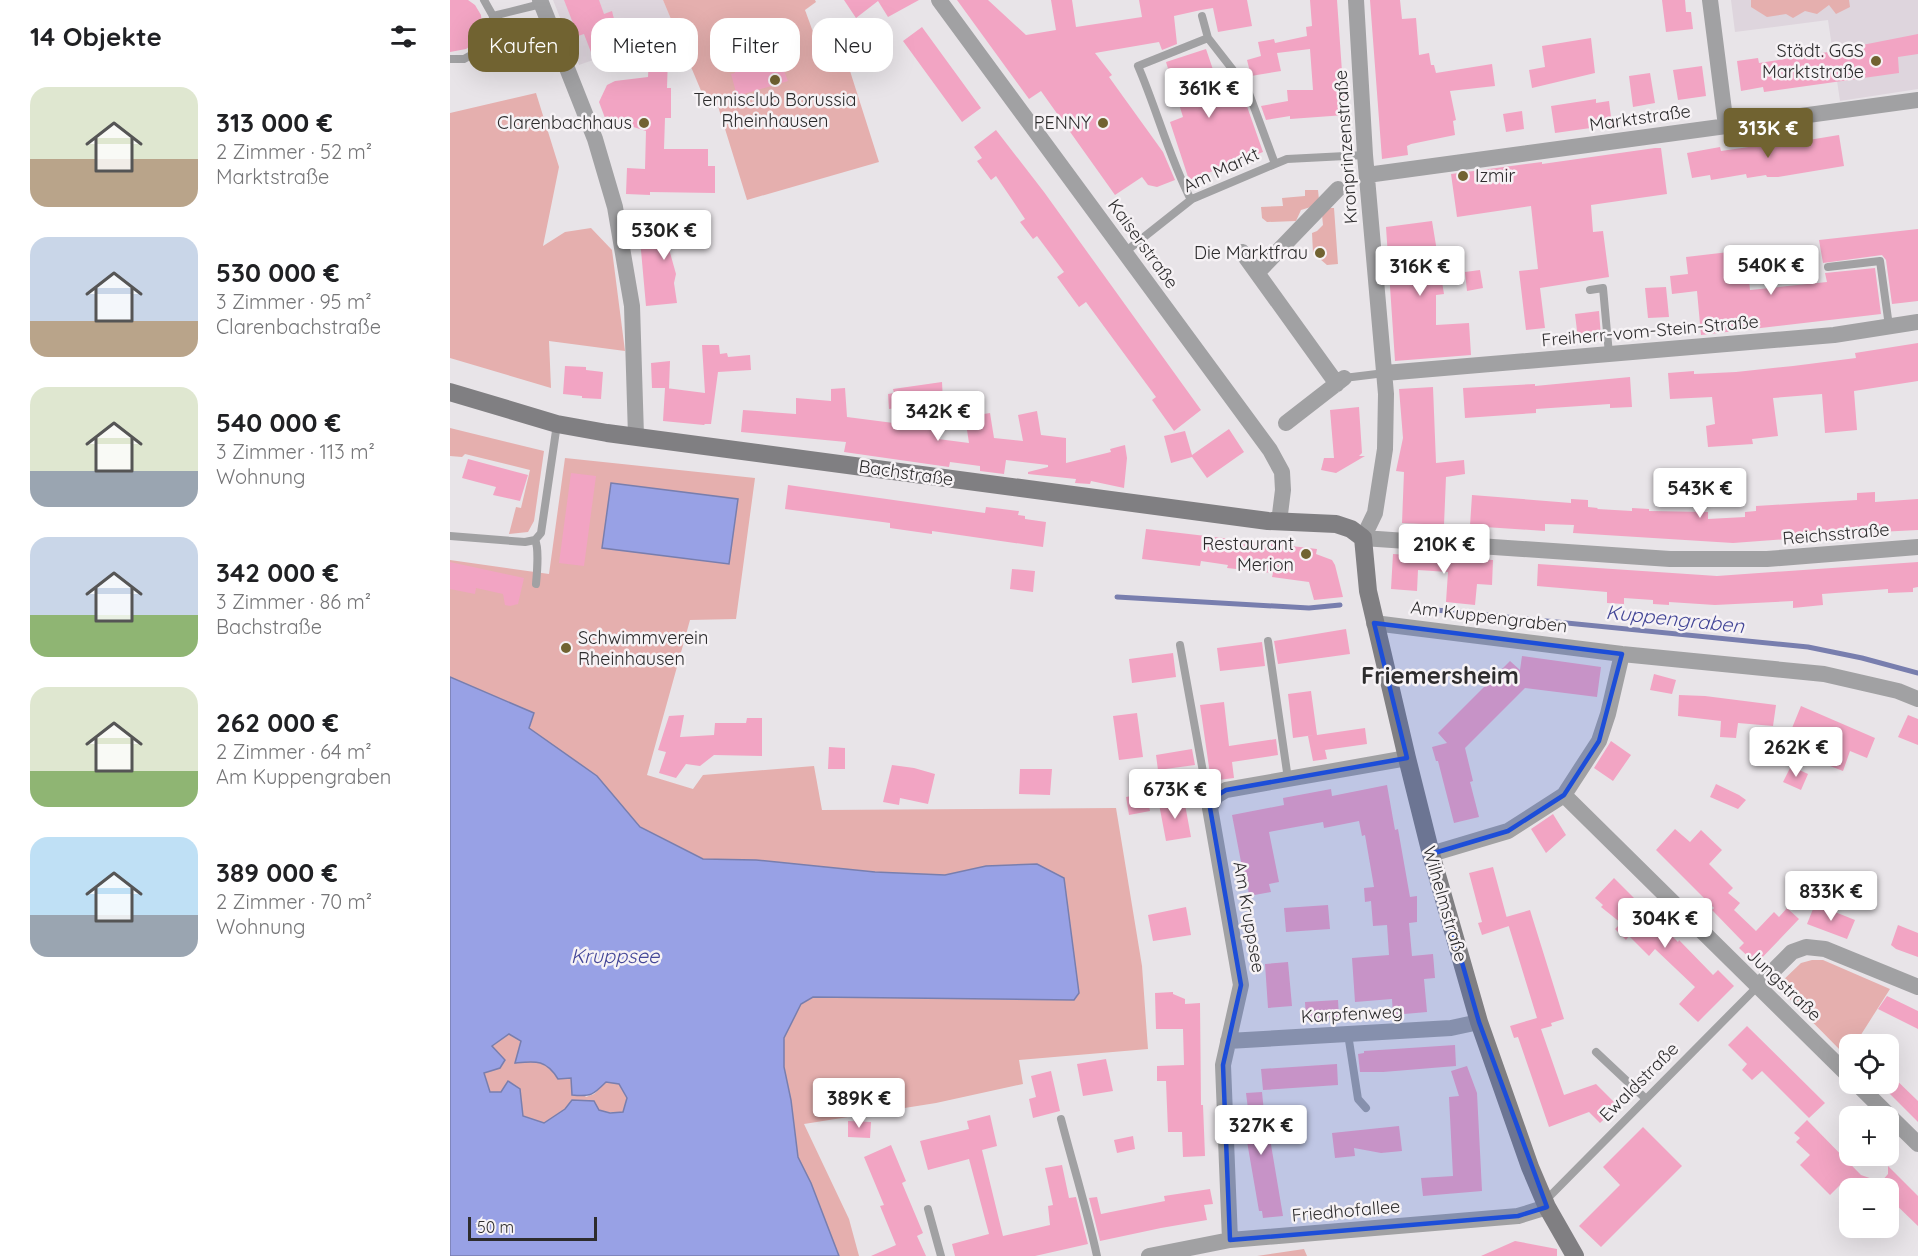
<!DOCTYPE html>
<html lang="de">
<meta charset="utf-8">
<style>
:root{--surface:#fff;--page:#f2f2f2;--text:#202124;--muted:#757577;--accent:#716331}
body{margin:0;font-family:Quicksand,sans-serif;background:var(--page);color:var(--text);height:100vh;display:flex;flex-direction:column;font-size:22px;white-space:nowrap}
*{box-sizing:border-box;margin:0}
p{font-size:20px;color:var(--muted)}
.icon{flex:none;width:33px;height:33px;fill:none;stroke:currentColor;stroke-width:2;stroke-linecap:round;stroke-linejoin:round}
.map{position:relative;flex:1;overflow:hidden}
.details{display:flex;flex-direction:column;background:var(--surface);width:450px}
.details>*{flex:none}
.banner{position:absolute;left:18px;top:18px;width:570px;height:54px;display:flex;gap:12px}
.fabs{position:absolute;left:1389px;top:1034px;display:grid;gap:12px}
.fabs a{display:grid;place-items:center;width:60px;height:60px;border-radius:12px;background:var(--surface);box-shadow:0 6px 24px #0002;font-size:30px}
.scale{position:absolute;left:18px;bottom:15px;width:129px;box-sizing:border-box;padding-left:6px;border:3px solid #2d2c2d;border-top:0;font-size:16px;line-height:21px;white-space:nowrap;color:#2d2c2d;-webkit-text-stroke:4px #f6f2f5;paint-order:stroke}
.price{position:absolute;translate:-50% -51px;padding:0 14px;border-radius:6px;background:#fff;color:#222;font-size:20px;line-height:39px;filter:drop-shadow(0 2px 3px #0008)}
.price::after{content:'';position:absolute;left:50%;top:36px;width:18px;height:14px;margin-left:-9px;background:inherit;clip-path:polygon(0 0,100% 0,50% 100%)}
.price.selected{background:var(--accent);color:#fff}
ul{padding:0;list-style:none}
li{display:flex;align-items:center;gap:18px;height:150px;padding:0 30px}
li span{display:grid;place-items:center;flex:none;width:168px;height:120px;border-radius:18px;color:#555}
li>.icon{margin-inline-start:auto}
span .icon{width:72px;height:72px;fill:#fffc;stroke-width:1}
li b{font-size:26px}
h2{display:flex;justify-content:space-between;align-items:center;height:72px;padding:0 30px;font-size:26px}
.pill{padding:0 21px;border-radius:18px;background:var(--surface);box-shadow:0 6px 24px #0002;font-size:21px;line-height:54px}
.pill.selected{background:var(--accent);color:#fff}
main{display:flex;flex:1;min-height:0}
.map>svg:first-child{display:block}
</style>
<main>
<section class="details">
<h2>14 Objekte<svg class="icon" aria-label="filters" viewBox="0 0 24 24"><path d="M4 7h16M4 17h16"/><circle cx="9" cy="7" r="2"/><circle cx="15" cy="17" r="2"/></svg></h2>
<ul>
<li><span style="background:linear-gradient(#dfe7d0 60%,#b9a48a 0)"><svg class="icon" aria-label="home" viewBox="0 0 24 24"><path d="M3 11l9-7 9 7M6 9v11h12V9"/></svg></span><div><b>313 000 €</b><p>2 Zimmer · 52 m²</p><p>Marktstraße</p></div></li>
<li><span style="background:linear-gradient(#c9d6e8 70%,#b9a48a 0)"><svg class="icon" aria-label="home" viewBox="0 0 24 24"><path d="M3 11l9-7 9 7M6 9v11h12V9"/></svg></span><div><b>530 000 €</b><p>3 Zimmer · 95 m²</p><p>Clarenbachstraße</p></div></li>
<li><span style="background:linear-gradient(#dfe7d0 70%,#9aa5b1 0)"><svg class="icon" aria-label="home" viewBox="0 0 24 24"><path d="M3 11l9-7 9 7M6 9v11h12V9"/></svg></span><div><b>540 000 €</b><p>3 Zimmer · 113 m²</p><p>Wohnung</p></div></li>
<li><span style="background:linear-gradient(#c9d6e8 65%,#8fb573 0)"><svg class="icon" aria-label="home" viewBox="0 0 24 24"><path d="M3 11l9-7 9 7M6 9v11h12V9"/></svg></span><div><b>342 000 €</b><p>3 Zimmer · 86 m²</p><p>Bachstraße</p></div></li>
<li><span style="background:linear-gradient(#dfe7d0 70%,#8fb573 0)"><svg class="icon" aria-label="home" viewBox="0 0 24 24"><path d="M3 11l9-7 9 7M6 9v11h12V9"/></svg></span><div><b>262 000 €</b><p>2 Zimmer · 64 m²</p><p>Am Kuppengraben</p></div></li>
<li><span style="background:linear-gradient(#bfe0f5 65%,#9aa5b1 0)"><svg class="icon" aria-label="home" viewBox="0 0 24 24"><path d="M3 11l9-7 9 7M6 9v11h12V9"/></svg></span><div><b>389 000 €</b><p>2 Zimmer · 70 m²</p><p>Wohnung</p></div></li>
</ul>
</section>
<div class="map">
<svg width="1468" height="1256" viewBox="0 0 1468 1256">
<rect width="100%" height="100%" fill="#e8e4e8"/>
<path fill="#ded5dd" d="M103,0H213L225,28L177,48L129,65Z
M1281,0H1468V89L1390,101L1378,20L1285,32Z"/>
<path fill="#e5afae" d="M213,0H365L366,2L355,10L370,51L393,49L429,162L297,200L267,103L257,105Z
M1301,0H1399L1400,7L1386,14L1379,5L1367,14L1355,11L1343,18L1336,14L1317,17L1301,7Z
M86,93L109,167L93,246L115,232L141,228L162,250L175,351L99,341L101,388L0,358V113Z
M855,190H868L869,200L864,206L851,210L846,221L817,222L812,218L811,207L833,206L832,198L855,196Z
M878,208H884L888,264L877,265L863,253L862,233L867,231L873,225L872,215Z
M0,428L94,451L84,521L78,532L59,534L66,507L71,508L80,470L15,454L12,457L0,456Z
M115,458L305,478L286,619L240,620L197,775L243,789L253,775L364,766L372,810L666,808L692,966L698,1049L569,1060L573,1084L486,1103L354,1124L399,1219L409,1256H389L361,1183L348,1157L341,1100L334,1067V1038L351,1004L362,997L624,1000L536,866L495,875L425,872L306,860L253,859L190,827L147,776L78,728L83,713L0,677V560L99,574Z
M1362,960H1373L1440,989L1407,1041L1405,1044H1400L1399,1050L1394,1054L1327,986L1351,963Z
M59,1034L71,1040L86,1061L121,1078L136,1097L144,1094L156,1082L169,1084L177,1098L173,1113L115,1109L94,1123L73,1116L51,1092H40L34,1073L50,1068L55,1061L42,1046Z
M854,1249L857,1256H807Z"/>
<path fill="#98a1e5" stroke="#787eae" stroke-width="1.5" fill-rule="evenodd" d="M161,483L288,499L279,564L152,548Z
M0,677L84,713L79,728L147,776L190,827L253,859L306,860L425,872L495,875L536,866L587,864L614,878L629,993L624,1000L363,997L351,1004L334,1038V1067L341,1100L348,1157L361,1183L389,1256H0ZM59,1034L71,1041L65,1063C85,1061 96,1059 108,1079L121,1078L122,1095C141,1097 143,1095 156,1082L169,1084L177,1098L173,1112L160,1113L149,1110L144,1101L122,1100L115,1109L94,1123L73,1116L70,1089L58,1081L51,1092H40L34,1073L50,1068L55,1060L42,1046Z"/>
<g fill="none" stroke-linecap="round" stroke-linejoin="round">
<path stroke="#787eae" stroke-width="5" d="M667,597L859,608L890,605
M976,609L1358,647L1412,658L1468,673"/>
</g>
<path fill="#f2a4c3" d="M0,0H18L25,5L31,15L32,25L30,36L25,43L16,49L0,52Z
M114,0H149L154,14L162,11L165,23L176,47L144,60L134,34L128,36Z
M394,0H469L438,17L428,1L406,18Z
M507,0H538L576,35L606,30L601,0H622L626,27L692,17L689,0H797L802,26L768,32L763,8L751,10L724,16L727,44L712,50L709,42L645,53L662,75L659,77L713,152L725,180L707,187L698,185L692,177L665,195L591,91L579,99Z
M860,0H887L895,115L840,119V116L816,120L811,106L838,101L837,90H863L860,49L827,53L831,71L801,76L797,60L811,56L808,42L824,39L825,43L857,36L856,27L862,26Z
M920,0H950L952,19L966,18L969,55L979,53L981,65H984L986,73L1042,64L1045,86L1000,91L1006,120L1003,121L1005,135L961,144L957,146L958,155L932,159Z
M1212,0H1235L1236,12H1241L1243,29L1216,32Z
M472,27L531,108L512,122L453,41Z
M1468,34V54L1448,57L1449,73L1314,92L1313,87L1291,91L1287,61L1308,58L1309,63L1397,49V48Z
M1141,38L1145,73L1082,88L1079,70L1095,67L1092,46Z
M756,49L774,102L793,95L813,152L739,180L720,122L733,117L716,62Z
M310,51L313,61L328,56L338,81L287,96L281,74L285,73L281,60Z
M199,55L218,56L217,88H221V118H215L214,149H258V166H265V193L200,192V195L176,194L177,168L195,169L196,131L155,118L149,102L157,85L165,81L198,77Z
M1252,66L1256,96L1228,100L1223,70Z
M1200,73L1205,103L1183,107L1179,76Z
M1146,99V103L1159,101L1162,125L1105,133L1101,106Z
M1072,111L1074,129L1056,132L1053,114Z
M546,130L594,192L751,410L724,431L702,400L706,397L636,302L629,307L607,277L614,272L587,236L583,239L570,222L575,219L563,201L546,176L541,180L527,161L532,158L524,147Z
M1389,135L1394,166L1328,177H1317L1316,175L1297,178L1296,174L1261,180L1260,175L1242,178L1237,153L1270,147L1271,151L1333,142L1334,144Z
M1205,148H1211L1217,194L1141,205L1143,232L1153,231L1159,277L1090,288L1095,328L1076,330L1069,271L1088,269L1081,206L1007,217L1001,174L1092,162V164Z
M982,221L994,294L986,295V325L1019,323L1021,355L945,361L936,227Z
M219,226L220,233L257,230L258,245L219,249L226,274L224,283L227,303L196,306L189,228Z
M1468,229V301L1442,304L1436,260L1432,255L1373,263L1369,240Z
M1296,250L1300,290L1377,282L1375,273L1425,268L1431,314L1251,335L1247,291L1222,294L1220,276L1238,274L1236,257Z
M1030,270L1033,288L1017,291L1015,272Z
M1216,287L1219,317L1198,318L1195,288Z
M1149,311L1151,337L1128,339L1125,314Z
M1468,343V381L1404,391L1407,430L1375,433L1372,394L1323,398L1328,436L1302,439L1303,444L1258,447L1256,426L1265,424L1262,397L1220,399L1218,373L1244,371V374L1286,372L1343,366L1406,358L1405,353Z
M252,345H269L270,354L277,353L278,357L300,355L301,370L268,372L261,424H255L254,425L213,421L215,388H202L201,363L220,361L219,389L216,388L255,393Z
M115,366L136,367V370L153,372L151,399L132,398V396L113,394Z
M1180,377L1182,407L1160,408V404L1086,409V413L1072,414L1015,418L1013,388L1085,384V386Z
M492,382L493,402L439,409L438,394L444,393L443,389Z
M983,387L986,463L1014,460L1015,474L996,477L994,525L952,523L954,472L946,471L953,438L949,389Z
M395,388L397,417L490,429L488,439L519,443L515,417L540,413L544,438L573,441L568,415L587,411L591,435L616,438V463L661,452L660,449L675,445L677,458L674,488L641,481L640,484L625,483L626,479L578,474V472L598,467V465L556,460L554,474L530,471V466L500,462L499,467L394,452L396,442L291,432L293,410L346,414V398L381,401V389Z
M909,407L912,453L909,456H915L886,473L871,470L874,458H884L880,410Z
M779,429L794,452L757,478L742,457L721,463L714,436L735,431L742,455Z
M18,459L78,475L70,501L43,495L46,487L12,478Z
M121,473L146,476L134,566L109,563Z
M338,485L535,513L536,507L569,511L568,515L575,516V519L596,522L593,547L482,531V534L440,528V523L335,509Z
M1425,492V502L1468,499V530L1409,533V529L1350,532V538L1283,543L1123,533L1124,525L1095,524V531L1020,526L1022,495L1121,503V499L1138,500V507L1148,508L1147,509L1182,511V508L1199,509V511L1258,512V519L1295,517V512L1306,511V506L1407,500V493Z
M696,529L867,549L866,554L882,560L885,565L893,597L864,600L859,582L822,577L823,573L777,568L778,565L751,561L750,566L692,559Z
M943,554L1043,560L1042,585L1027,584L1025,605L996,602L998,572L968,570L967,591L941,589Z
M0,562L74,578L68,604L60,606L55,605L53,594L26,588L25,594L0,589Z
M1468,562V587L1463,588V592L1438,593V589L1372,594L1373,605L1343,608V601L1265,605L1219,602V605L1203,604V600L1174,598V604L1157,603V592L1087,586L1088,564L1267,576Z
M562,569L585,571L583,592L560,589Z
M896,629L900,654L828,664L824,641Z
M812,642L815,666L770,671L767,648Z
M723,653L726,677L682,683L679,659Z
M1072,656L1151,667L1147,697L1075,688L1015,748L1023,781L1020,782L1029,817L1004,823L988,761H986L982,747L997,743L988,733L1060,661L1070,670Z
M1204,674L1226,680L1222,694L1200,690Z
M861,691L867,735L915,728L917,744L875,750L877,759L863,761L858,736L864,735L843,738L838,694Z
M1229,695L1255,696L1326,705L1323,726L1288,723L1286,738L1270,737L1271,721L1228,716Z
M774,702L779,746L826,739L828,755L782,762L784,778L761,781L750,705Z
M1351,706L1425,738L1417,758L1400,751L1393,771L1370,762L1376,749L1360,742L1363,736L1342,728Z
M687,713L693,757L669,760L663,716Z
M234,715L230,737L264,735L265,723H296L297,718H312V756L264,755L250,766L236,764L226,778L209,773L216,752L208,750L219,716Z
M1458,715L1468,719V745L1448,737Z
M1161,741L1181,755L1163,781L1144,768Z
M379,747L395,748V769H378Z
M742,749L745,765L708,770L706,755Z
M442,765L464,768L485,774L478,804L450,798L449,805L433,802Z
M1341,766L1358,774L1351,790L1333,782Z
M570,769H602L600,795L569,794Z
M1266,784L1289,795L1296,800L1288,809L1260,797Z
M937,785L945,830L948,829L960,897L967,896V922L959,923L962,956L983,954L985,978L974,979L977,1012L943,1015L942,999L905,1002L902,958L939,955L937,925L923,926L921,901L915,902L914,888L924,887L915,835L912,836L909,821L874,828L873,822L819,832L829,882L819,884L821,892L799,896L798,888H796L782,815L834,805L833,798L881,789L882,796Z
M696,793L700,811L679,815L676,797Z
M734,799L741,837L716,841L709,804Z
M1103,814L1116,835L1096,853L1081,829Z
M1225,829L1240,842L1251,830L1272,850L1259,864L1283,888L1278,893L1290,903L1284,910L1306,931L1324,912L1329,917L1337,908L1349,919L1306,964L1289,948L1294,943L1262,910L1264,908L1206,850Z
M1043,867L1059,926L1032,935L1028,923L1032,922L1019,873Z
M1164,878L1228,942L1229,940L1263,975L1268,970L1284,986L1248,1022L1229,1004L1245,987L1205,949L1199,956L1179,936L1176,940L1165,929L1171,923L1151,907L1153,905L1145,898Z
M1365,904L1405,920L1397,939L1357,924Z
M878,905L880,929L836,932L834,908Z
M736,907L741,935L703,941L698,915Z
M1080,910L1114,1019L1101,1023L1102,1026L1091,1029L1114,1095L1146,1084L1168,1106L1150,1123L1139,1112L1099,1127L1068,1037L1064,1038L1060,1026L1087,1018L1056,917Z
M1448,925L1468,933V957L1446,949L1441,945Z
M838,962L842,1006L818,1008L815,964Z
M723,992V994L735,999V1004L750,1003L751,1105H753L755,1156L733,1157L732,1132H718L716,1081H707V1066L734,1065L733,1029H706L705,993Z
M1437,996L1468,1011V1029L1428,1009Z
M888,1000L889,1017L856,1019L855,1002Z
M1297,1026L1375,1103L1359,1118L1312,1071L1302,1080L1292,1070L1297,1064L1278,1045Z
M1005,1045L1006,1066L933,1072H910L908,1054L914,1053V1051Z
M656,1059L663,1091L633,1096L627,1064Z
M887,1064L888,1085L813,1090L811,1069Z
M1017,1066L1027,1093L1032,1191L973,1196L971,1178L1003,1176L999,1097L1009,1096L1001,1071Z
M601,1071L610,1111L583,1118L579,1099L586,1097L581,1076Z
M1438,1072L1468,1101V1122L1429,1083H1438Z
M812,1092L815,1122L817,1121L833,1216L813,1218L812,1211H809L794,1124L788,1125L787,1110L798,1109L796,1093Z
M540,1115L547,1146L532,1150L553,1236L600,1225L598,1206L603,1205L595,1168L612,1165L619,1198L626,1197L638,1244L585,1256H505L502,1244L539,1234L519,1159L478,1170L470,1141L519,1129L517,1121Z
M1357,1120L1411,1175L1431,1182L1438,1174V1166L1468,1196V1226L1438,1197V1188H1393L1390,1185L1380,1195L1350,1165L1360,1155L1346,1142L1350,1138L1344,1133Z
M398,1121L421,1122L420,1138L398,1137Z
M949,1126L952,1151L931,1153L904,1148L905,1156L885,1158L882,1133Z
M1193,1127L1232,1166L1151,1247L1129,1226L1170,1185L1153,1167Z
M683,1136L685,1149L667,1153L664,1140Z
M441,1145L456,1181L452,1183L473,1233L467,1236L476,1256H421L446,1245L430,1206L434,1205L414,1157Z
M760,1189L763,1204L754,1205L757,1220L711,1228L650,1241L639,1198L647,1197L651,1214L715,1201L714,1196Z
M1065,1241L1107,1249V1256H1031Z"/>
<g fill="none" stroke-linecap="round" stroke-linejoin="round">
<path stroke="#a1a1a3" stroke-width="8" d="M43,16L91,4
M752,16L758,38L797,88L825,164
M0,59H14L32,49L42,32L43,16L34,0
M741,200C719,157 707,110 688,66L758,38
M675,252L742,199L825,164L837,159L915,155
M1378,267L1430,261L1439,326
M1140,290L1153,288L1159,354
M894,378L935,373
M0,536L75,542L85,540L91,533L107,424
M85,540C89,547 87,574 86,584
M818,641L838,779
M730,645L759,805
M898,1034L908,1099L916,1108
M1146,1052L1196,1099
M611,1119C623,1165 637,1210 647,1256
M1095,1201L1307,987
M478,1209L491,1256"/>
<path stroke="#a1a1a3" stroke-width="16" d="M90,0L145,139L165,207L182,306L186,436
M489,0L820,450L832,472L833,490L829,522
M906,0L915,155L936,394L935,449L925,513L913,538L1220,559H1317L1468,547
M1260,0L1276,126
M917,175L1468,100
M792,252L887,384
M807,273L888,189
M935,373L1384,335L1468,322
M836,423L894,378
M924,623L1172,654L1374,674L1448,691L1468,699
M1114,795L1400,1077
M981,854L1058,831L1114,795L1149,741L1158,714L1172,654
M1307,987L1342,952L1356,947L1375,949L1468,987
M778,1041L1001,1028L1029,1022
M1406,1083L1468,1144
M780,1240L773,1065L791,985L760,808L766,796L776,790L957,758
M699,1256L780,1240L1068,1216L1097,1207"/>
<path stroke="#807f82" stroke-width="18" d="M0,392L107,424L157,433L818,521L886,524L901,529L913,538L918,591L957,758L981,854L1029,1022L1080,1167L1097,1207L1125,1256"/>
</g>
<path fill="#1d4ed8" fill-opacity="0.2" stroke="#1d4ed8" stroke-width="4.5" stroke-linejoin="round" d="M924,623L1172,654L1149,741L1114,795L1058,831L981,854L1029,1022L1097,1207L1068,1216L780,1240L773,1065L791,985L760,808L766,796L776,790L957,758Z"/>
<g fill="#716331" stroke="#f6f2f5" stroke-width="2">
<circle cx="1426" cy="61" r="6"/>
<circle cx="325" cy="80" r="6"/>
<circle cx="194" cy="123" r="6"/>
<circle cx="653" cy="123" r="6"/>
<circle cx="1013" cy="176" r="6"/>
<circle cx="870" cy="253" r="6"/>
<circle cx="856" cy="554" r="6"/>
<circle cx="116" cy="648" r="6"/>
</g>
<g text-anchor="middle" stroke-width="5" stroke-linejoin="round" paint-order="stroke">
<g font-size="18" fill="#2d2c2d" stroke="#f6f2f5" text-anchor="end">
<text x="1414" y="57">Städt. GGS<tspan x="1414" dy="21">Marktstraße</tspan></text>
<text x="325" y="106" text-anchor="middle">Tennisclub Borussia<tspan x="325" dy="21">Rheinhausen</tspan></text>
<text x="182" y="129">Clarenbachhaus</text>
<text x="641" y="129">PENNY</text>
<text x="1025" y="182" text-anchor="start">Izmir</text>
<text x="858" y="259">Die Marktfrau</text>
<text x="844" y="550">Restaurant<tspan x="844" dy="21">Merion</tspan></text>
<text x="128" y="644" text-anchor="start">Schwimmverein<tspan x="128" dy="21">Rheinhausen</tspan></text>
</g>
<g font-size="18" fill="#2d2c2d" stroke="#f6f2f5">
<text transform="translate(1190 118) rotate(-8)" y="6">Marktstraße</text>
<text transform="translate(896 147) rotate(-94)" y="6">Kronprinzenstraße</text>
<text transform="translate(771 170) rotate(-25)" y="6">Am Markt</text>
<text transform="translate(693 244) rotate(54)" y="6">Kaiserstraße</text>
<text transform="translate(1200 331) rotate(-5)" y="6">Freiherr-vom-Stein-Straße</text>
<text transform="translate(456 473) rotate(8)" y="6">Bachstraße</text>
<text transform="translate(1386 534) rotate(-5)" y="6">Reichsstraße</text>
<text transform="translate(1039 617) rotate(7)" y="6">Am Kuppengraben</text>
<text transform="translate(995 904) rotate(74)" y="6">Wilhelmstraße</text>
<text transform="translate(799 917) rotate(80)" y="6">Am Kruppsee</text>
<text transform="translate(1334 985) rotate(44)" y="6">Jungstraße</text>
<text transform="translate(902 1014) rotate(-3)" y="6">Karpfenweg</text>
<text transform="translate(1189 1082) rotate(-45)" y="6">Ewaldstraße</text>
<text transform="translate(896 1211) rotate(-5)" y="6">Friedhofallee</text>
</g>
<g font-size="20" font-style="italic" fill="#434697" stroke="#f6f2f5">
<text transform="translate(1225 619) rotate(6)" y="7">Kuppengraben</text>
<text x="165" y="963">Kruppsee</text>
</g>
<g font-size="24" font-weight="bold" fill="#2d2c2d" stroke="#f6f2f5">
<text x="990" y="684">Friemersheim</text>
</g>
</g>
</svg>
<div class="fabs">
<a><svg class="icon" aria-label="locate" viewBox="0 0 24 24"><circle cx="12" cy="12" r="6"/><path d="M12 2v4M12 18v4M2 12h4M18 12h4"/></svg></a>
<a>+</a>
<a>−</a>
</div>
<div class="scale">50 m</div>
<b class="price" style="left:759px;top:119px">361K €</b>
<b class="price selected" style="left:1318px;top:159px">313K €</b>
<b class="price" style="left:214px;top:261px">530K €</b>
<b class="price" style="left:1321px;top:296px">540K €</b>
<b class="price" style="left:970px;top:297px">316K €</b>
<b class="price" style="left:488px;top:442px">342K €</b>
<b class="price" style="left:1250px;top:519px">543K €</b>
<b class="price" style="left:994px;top:575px">210K €</b>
<b class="price" style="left:1346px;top:778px">262K €</b>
<b class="price" style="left:725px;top:820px">673K €</b>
<b class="price" style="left:1381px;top:922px">833K €</b>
<b class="price" style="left:1215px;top:949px">304K €</b>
<b class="price" style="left:409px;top:1129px">389K €</b>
<b class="price" style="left:811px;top:1156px">327K €</b>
<div class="banner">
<a class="pill selected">Kaufen</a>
<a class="pill">Mieten</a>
<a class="pill">Filter</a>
<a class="pill">Neu</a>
</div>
</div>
</main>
